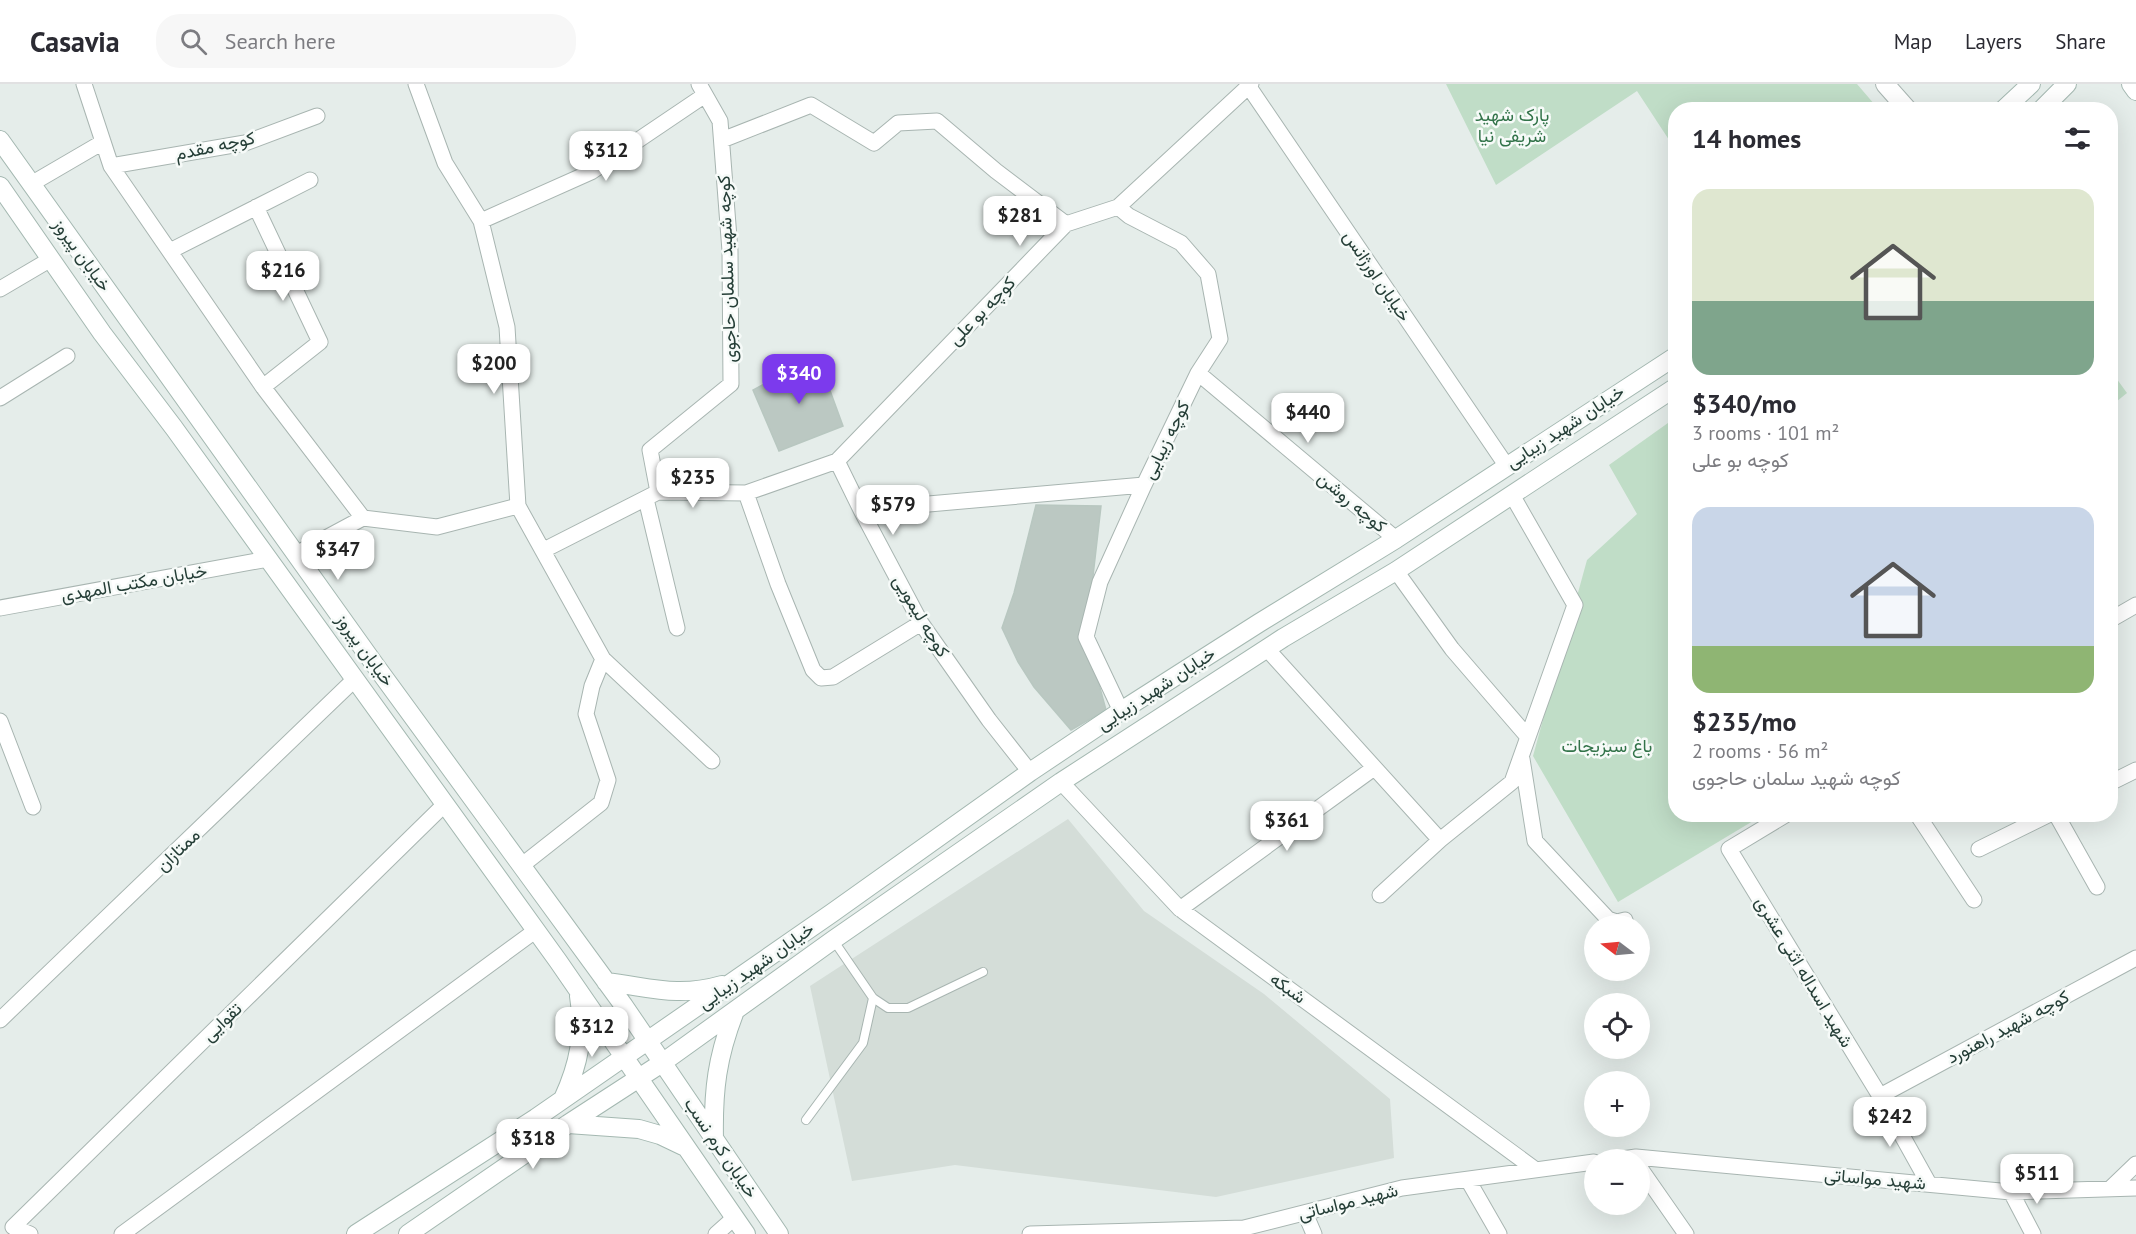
<!DOCTYPE html>
<meta charset="utf-8">
<style>
:root{--surface:#fff;--page:#f7f7f7;--text:#2b2b33;--muted:#7c7c81;--line:#e1e1e2;--accent:#7c3aed}
body{margin:0;font-family:"PT Sans",Vazirmatn,sans-serif;background:var(--page);color:var(--text);height:100vh;display:flex;flex-direction:column;font-size:22px;white-space:nowrap}
*{box-sizing:border-box;margin:0}
p{font-size:20px;color:var(--muted)}
.icon{flex:none;width:33px;height:33px;fill:none;stroke:currentColor;stroke-width:2;stroke-linecap:round;stroke-linejoin:round}
.map{position:relative;flex:1;overflow:hidden}
.sheet{position:absolute;left:1668px;top:18px;width:450px;height:720px;display:flex;flex-direction:column;background:var(--surface);border-radius:24px;box-shadow:0 6px 24px #0002}
.sheet>*{flex:none}
.needle{width:39px;rotate:286deg}
.buttons{position:absolute;left:1584px;top:831px;display:grid;gap:12px}
.buttons a{display:grid;place-items:center;width:66px;height:66px;border-radius:50%;background:var(--surface);box-shadow:0 6px 24px #0002;font-size:30px}
.price{position:absolute;translate:-50% -51px;padding:0 14px;border-radius:12px;background:#fff;color:#222;font-size:20px;line-height:39px;filter:drop-shadow(0 2px 3px #0008)}
.price::after{content:'';position:absolute;left:50%;top:36px;width:18px;height:14px;margin-left:-9px;background:inherit;clip-path:polygon(0 0,100% 0,50% 100%)}
.price.on{background:var(--accent);color:#fff}
ul{padding:0;list-style:none}
li{display:grid;align-content:center;gap:12px;height:318px;padding:0 24px}
li span{display:grid;place-items:center;height:186px;border-radius:18px;color:#555}
li>.icon{margin-inline-start:auto}
span .icon{width:108px;height:108px;fill:#fffc;stroke-width:1}
li b{font-size:26px}
h2{display:flex;justify-content:space-between;align-items:center;height:72px;padding:0 24px;font-size:26px}
header{display:flex;align-items:center;gap:36px;box-sizing:border-box;height:84px;padding:0 30px;background:var(--surface);border-bottom:2px solid var(--line)}
header strong{font-size:28px}
nav{display:flex;gap:33px;margin-inline-start:auto;font-size:21px}
.search{width:420px;height:54px;background:var(--page);display:flex;align-items:center;gap:15px;box-sizing:border-box;padding:0 21px;border-radius:24px;color:var(--muted);font-size:22px}
.map>svg:first-child{display:block}
</style>
<header>
<strong>Casavia</strong>
<div class="search"><svg class="icon" aria-label="search" viewBox="0 0 24 24"><circle cx="10" cy="10" r="6"/><path d="M15 15l6 6"/></svg>Search here</div>
<nav><a>Map</a><a>Layers</a><a>Share</a></nav>
</header>
<div class="map">
<svg width="2136" height="1150" viewBox="0 0 2136 1150">
<rect width="100%" height="100%" fill="#e5edea"/>
<path fill="#d4ddd8" d="M1068,735L1144,827L1264,910L1390,1015L1394,1074L1216,1113L955,1081L852,1097L810,902Z"/>
<path fill="#c0ddc7" d="M1446,0H1857L1875,21L1871,26H1676L1675,65L1637,7L1496,101Z
M2111,287L2127,309L2111,322Z
M1675,334L1676,730L1763,731L1618,818L1533,672L1587,476L1637,430L1609,381Z"/>
<path fill="#bbc8c2" stroke="#b8c7c0" stroke-width="1.5" d="M817,271L843,342L779,367L753,306Z
M1036,421L1101,422L1086,553L1106,626L1071,646L1034,603L1018,578L1002,544L1014,509Z"/>
<g fill="none" stroke-linecap="round" stroke-linejoin="round">
<defs>
<path id="service" d="M834,857L873,914L888,924H908L983,888
M806,1036L863,959L873,914"/>
<path id="minor" d="M84,0L111,82L263,303L363,434
M1247,0L1506,381
M722,56L811,21L874,59L898,39L937,37L996,87L1066,140
M111,82L245,59L317,32
M31,100L103,58
M256,123L320,258L263,303
M1118,123L1129,132L1181,159L1208,190L1220,255L1198,289L1144,401L1100,498L1086,553L1121,627
M481,137L591,88L705,11
M170,167L310,96
M0,205L51,175
M1198,289L1396,455
M0,314L67,272
M837,377L861,426
M658,408L650,366L731,300L730,167L720,37L699,0
M746,409L778,500L813,586L821,594L833,593L921,539
M1512,411L1575,521L1528,653
M646,415L677,544
M518,422L603,575L712,677
M544,466L658,408L746,409L837,377L1066,140L1118,123L1251,0
M296,470L363,434L437,443L518,422L507,243L481,137L445,79L416,0
M0,524L268,475
M2110,536L2136,521
M1267,565L1440,756L1512,698L1528,653L1452,565L1396,487
M0,637L33,723
M1522,675L1535,757L1608,835L1617,838L1625,836
M1030,688L989,636L921,539L861,426L1144,401
M1061,698L1180,825L1536,1086
M2110,699L2136,686
M1787,730L1729,765L1880,1012L1929,1100
M1917,730L1974,816
M2056,730L2097,803
M1979,765L2050,730
M521,782L601,719L608,696L586,630L592,602L603,575
M1380,811L1440,756
M1180,825L1374,684
M0,936L355,595
M1880,1012L2136,874
M1615,1076L1636,1073L2011,1108L2136,1104
M1640,1084L1686,1150
M1468,1096L1499,1150
M2111,1104L2136,1080
M2011,1108L2033,1150
M1305,1129L1314,1150
M30,1150L13,1143L445,720
M122,1150L535,847
M716,1150L734,1134
M1030,1150L1244,1144L1402,1104L1594,1078"/>
<path id="tertiary" d="M1885,0L1908,26"/>
<path id="secondary" d="M2131,0L2136,7
M2003,26L2031,0
M2041,26L2067,0
M0,56L375,581L624,922L779,1150
M0,102L102,249L174,344L558,877L746,1150
M606,898C650,903 677,914 722,901
M563,1015C579,980 585,950 579,912
M568,1040L639,1045L660,1051L683,1062
M714,1055C713,1006 717,973 735,927
M356,1150L536,1034L832,829L1030,688L1121,627L1259,539L1396,455L1676,272
M408,1150L568,1040L662,979L833,856L1061,698L1283,554L1396,487L1676,303"/>
</defs>
<use href="#service" stroke="#a8b5b1" stroke-width="10"/>
<use href="#minor" stroke="#a8b5b1" stroke-width="17"/>
<use href="#tertiary" stroke="#a8b5b1" stroke-width="20"/>
<use href="#secondary" stroke="#a4b8b1" stroke-width="20"/>
<use href="#service" stroke="#fff" stroke-width="8"/>
<use href="#minor" stroke="#fff" stroke-width="15"/>
<use href="#tertiary" stroke="#fff" stroke-width="18"/>
<use href="#secondary" stroke="#fff" stroke-width="18"/>
</g>
<g text-anchor="middle" stroke-width="5" stroke-linejoin="round" paint-order="stroke">
<g font-size="18" fill="#327349" stroke="#f6faf8">
<text x="1512" y="37">پارک شهید<tspan x="1512" dy="21">شریفی نیا</tspan></text>
<text x="1607" y="668">باغ سبزیجات</text>
</g>
<g font-size="18" fill="#253e37" stroke="#f6faf8">
<text transform="translate(215 62) rotate(-12)" y="6">کوچه مقدم</text>
<text transform="translate(82 171) rotate(54)" y="6">خیابان پیروز</text>
<text transform="translate(727 185) rotate(-92)" y="6">کوچه شهید سلمان حاجوی</text>
<text transform="translate(1377 192) rotate(56)" y="6">خیابان اورژانس</text>
<text transform="translate(982 227) rotate(-46)" y="6">کوچه بو علی</text>
<text transform="translate(1565 343) rotate(-33)" y="6">خیابان شهید زیبایی</text>
<text transform="translate(1166 356) rotate(-64)" y="6">کوچه زیبایی</text>
<text transform="translate(1352 418) rotate(40)" y="6">کوچه روشن</text>
<text transform="translate(134 499) rotate(-10)" y="6">خیابان مکتب المهدی</text>
<text transform="translate(921 532) rotate(59)" y="6">کوچه لیمویی</text>
<text transform="translate(365 566) rotate(54)" y="6">خیابان پیروز</text>
<text transform="translate(1156 605) rotate(-33)" y="6">خیابان شهید زیبایی</text>
<text transform="translate(178 766) rotate(-44)" y="6">ممتازان</text>
<text transform="translate(756 882) rotate(-35)" y="6">خیابان شهید زیبایی</text>
<text transform="translate(1804 888) rotate(59)" y="6">شهید اسداله اثنی عشری</text>
<text transform="translate(1288 904) rotate(36)" y="6">شبکه</text>
<text transform="translate(222 938) rotate(-44)" y="6">تقوایی</text>
<text transform="translate(2008 943) rotate(-28)" y="6">کوچه شهید راهنورد</text>
<text transform="translate(721 1064) rotate(56)" y="6">خیابان کرم نسب</text>
<text transform="translate(1875 1095) rotate(5)" y="6">شهید مواساتی</text>
<text transform="translate(1348 1118) rotate(-14)" y="6">شهید مواساتی</text>
</g>
</g>
</svg>
<div class="buttons">
<a><svg class="needle" viewBox="-14 -14 28 28"><path d="M0-13l5 13h-10z" fill="#e53935"/><path d="M0 13l5-13h-10z" fill="#7c7c81"/></svg></a>
<a><svg class="icon" aria-label="locate" viewBox="0 0 24 24"><circle cx="12" cy="12" r="6"/><path d="M12 2v4M12 18v4M2 12h4M18 12h4"/></svg></a>
<a>+</a>
<a>−</a>
</div>
<b class="price" style="left:606px;top:98px">$312</b>
<b class="price" style="left:1020px;top:163px">$281</b>
<b class="price" style="left:283px;top:218px">$216</b>
<b class="price" style="left:494px;top:311px">$200</b>
<b class="price on" style="left:799px;top:321px">$340</b>
<b class="price" style="left:1308px;top:360px">$440</b>
<b class="price" style="left:693px;top:425px">$235</b>
<b class="price" style="left:893px;top:452px">$579</b>
<b class="price" style="left:338px;top:497px">$347</b>
<b class="price" style="left:1287px;top:768px">$361</b>
<b class="price" style="left:592px;top:974px">$312</b>
<b class="price" style="left:1890px;top:1064px">$242</b>
<b class="price" style="left:533px;top:1086px">$318</b>
<b class="price" style="left:2037px;top:1121px">$511</b>
<section class="sheet">
<h2>14 homes<svg class="icon" aria-label="filters" viewBox="0 0 24 24"><path d="M4 7h16M4 17h16"/><circle cx="9" cy="7" r="2"/><circle cx="15" cy="17" r="2"/></svg></h2>
<ul>
<li><span style="background:linear-gradient(#dfe7d0 60%,#7fa58c 0)"><svg class="icon" aria-label="home" viewBox="0 0 24 24"><path d="M3 11l9-7 9 7M6 9v11h12V9"/></svg></span><div><b>$340/mo</b><p>3 rooms · 101 m²</p><p>کوچه بو علی</p></div></li>
<li><span style="background:linear-gradient(#c9d6e8 75%,#8fb573 0)"><svg class="icon" aria-label="home" viewBox="0 0 24 24"><path d="M3 11l9-7 9 7M6 9v11h12V9"/></svg></span><div><b>$235/mo</b><p>2 rooms · 56 m²</p><p>کوچه شهید سلمان حاجوی</p></div></li>
</ul>
</section>
</div>
